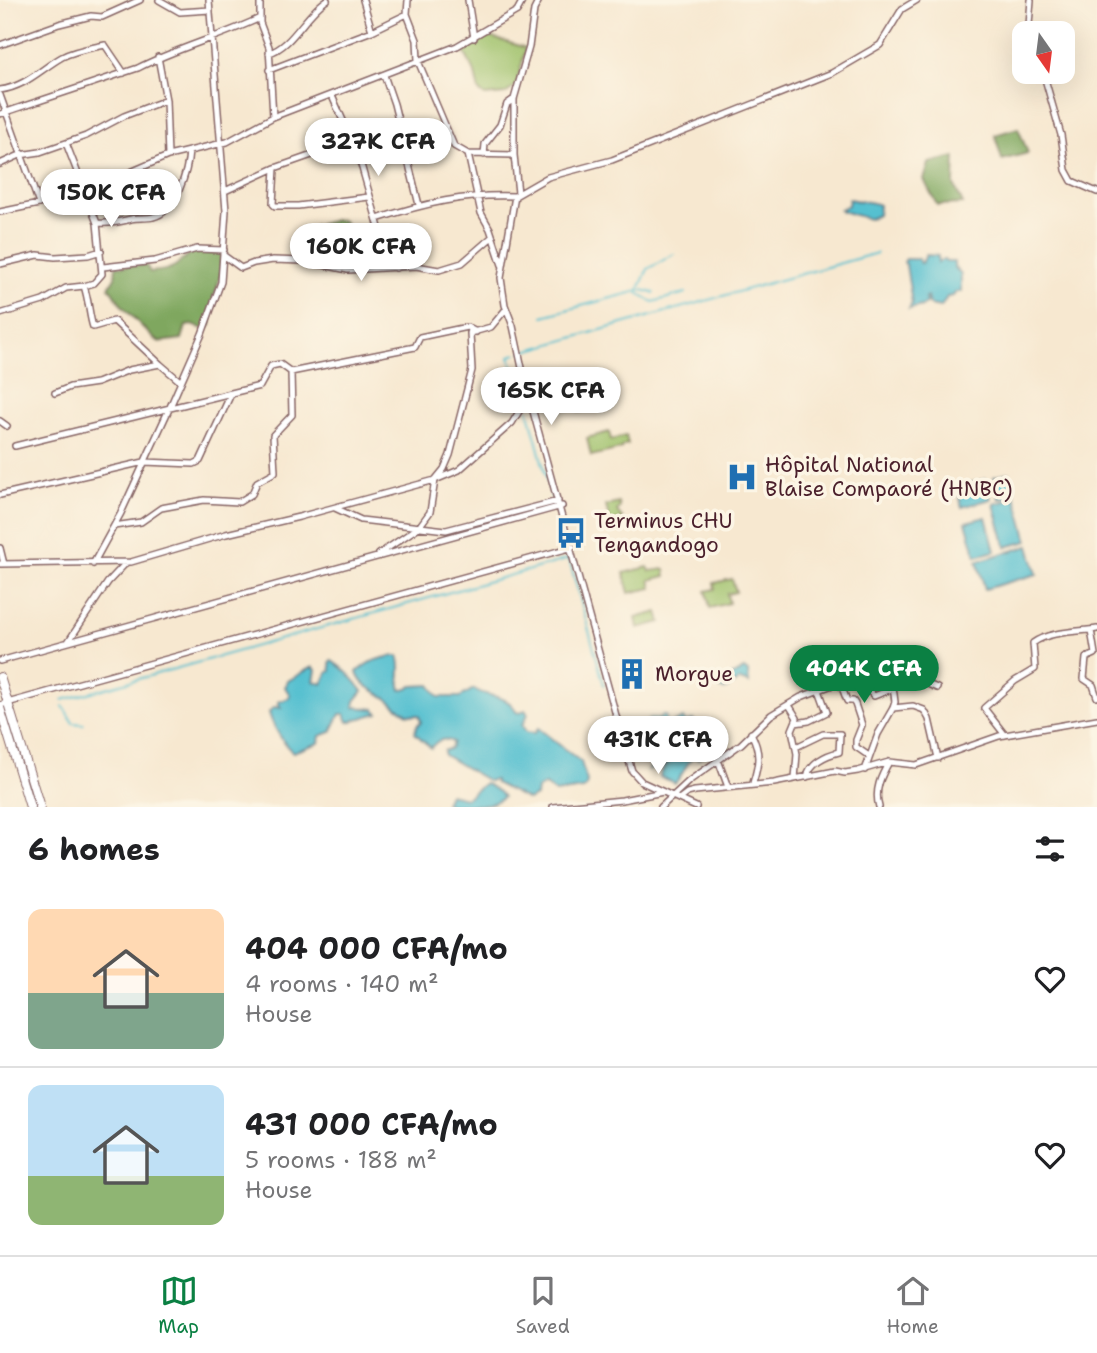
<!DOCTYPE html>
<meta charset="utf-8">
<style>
:root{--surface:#fff;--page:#f6f6f6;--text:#202124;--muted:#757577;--line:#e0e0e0;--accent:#0b8043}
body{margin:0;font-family:"Shantell Sans",sans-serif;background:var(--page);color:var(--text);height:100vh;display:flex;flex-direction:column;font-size:26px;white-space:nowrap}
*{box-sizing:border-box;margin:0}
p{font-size:23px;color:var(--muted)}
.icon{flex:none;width:38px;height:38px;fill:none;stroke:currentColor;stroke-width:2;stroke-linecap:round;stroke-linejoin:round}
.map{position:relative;height:807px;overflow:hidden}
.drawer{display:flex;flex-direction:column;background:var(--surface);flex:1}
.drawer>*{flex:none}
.needle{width:46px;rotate:166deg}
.tools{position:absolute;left:1012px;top:21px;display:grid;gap:14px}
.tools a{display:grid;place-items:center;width:63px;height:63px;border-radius:14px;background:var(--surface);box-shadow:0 7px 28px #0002;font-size:35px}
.price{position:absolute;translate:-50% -60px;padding:0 16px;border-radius:24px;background:#fff;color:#222;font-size:23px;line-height:46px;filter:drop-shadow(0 2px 4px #0008)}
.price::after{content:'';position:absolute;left:50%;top:42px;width:21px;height:16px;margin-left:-10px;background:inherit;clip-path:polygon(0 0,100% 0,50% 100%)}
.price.current{background:var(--accent);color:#fff}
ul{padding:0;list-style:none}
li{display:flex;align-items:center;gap:21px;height:175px;padding:0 28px}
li+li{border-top:2px solid var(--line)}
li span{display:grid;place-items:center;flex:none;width:196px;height:140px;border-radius:14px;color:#555}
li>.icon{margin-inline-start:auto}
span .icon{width:84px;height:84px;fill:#fffc;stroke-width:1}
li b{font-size:30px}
h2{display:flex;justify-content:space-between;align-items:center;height:84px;padding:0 28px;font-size:30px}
.menu{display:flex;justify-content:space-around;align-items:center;height:98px;border-top:2px solid var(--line);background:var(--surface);font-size:19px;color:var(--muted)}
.menu a{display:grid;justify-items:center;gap:4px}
.menu .current{color:var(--accent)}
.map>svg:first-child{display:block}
</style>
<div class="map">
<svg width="1097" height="807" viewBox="0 0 1097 807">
<rect width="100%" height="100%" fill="#fcf5e5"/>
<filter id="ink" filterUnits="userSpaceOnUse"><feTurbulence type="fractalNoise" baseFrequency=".0143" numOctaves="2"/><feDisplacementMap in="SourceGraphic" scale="14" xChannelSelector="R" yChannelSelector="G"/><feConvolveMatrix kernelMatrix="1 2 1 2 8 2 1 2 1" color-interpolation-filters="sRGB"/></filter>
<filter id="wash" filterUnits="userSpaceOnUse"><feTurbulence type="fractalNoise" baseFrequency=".00686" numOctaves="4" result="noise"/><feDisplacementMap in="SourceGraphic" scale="28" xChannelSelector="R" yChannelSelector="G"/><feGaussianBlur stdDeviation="1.57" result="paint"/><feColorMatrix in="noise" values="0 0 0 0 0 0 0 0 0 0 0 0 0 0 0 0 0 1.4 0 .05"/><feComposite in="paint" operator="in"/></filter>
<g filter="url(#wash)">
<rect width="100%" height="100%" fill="#f7e8d0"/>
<path fill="#9fc16b" stroke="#74704b" stroke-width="2" d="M490,37L526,48L516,86L505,94L485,96L479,91L474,70L464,52L482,39Z
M590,391L591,394L598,392L601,406L579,412L575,395Z
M609,432L611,440L626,436L628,444L622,446L621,449L591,456L587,438Z
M619,503L620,507L617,511L623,519L610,523L606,506Z
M648,567L650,571L665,569L666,576L650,580L652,588L629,593L624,573Z
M732,579L736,592L727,594L729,603L710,608L706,591L715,589L714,583Z
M658,612L661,622L638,628L636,618Z"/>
<path fill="#7fa75f" stroke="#646345" stroke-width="2" d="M1018,128L1028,153L1002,160L995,135Z
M955,157L954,185L963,204L937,205L924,180L929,163Z
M334,220L344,221L347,228L353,227L358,237C346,265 326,274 309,244L313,238L314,226Z
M195,252H220C226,271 215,289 211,308C210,314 211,319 211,325L204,329L192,325L186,326L182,339L160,342L154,339L124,308L109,287L115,277L116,266L146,265L150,272C161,271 172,270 180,262C186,257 187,254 195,252Z"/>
<path fill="#55c0d0" stroke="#50707e" stroke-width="2" d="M849,199C859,202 868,200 879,205L878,215L869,219L842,211L840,210L848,205Z
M926,255L938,256V263L943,259L946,262H954V267L961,275V292H956L953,296L947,297L941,307L929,305L927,297H925L926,303L922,306L909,309L912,303L906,265L904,262L906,259H919L920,263H922Z
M1009,473L1015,495L999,499L994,477Z
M986,479L991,499L962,507L957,487Z
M1016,498L1028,541L1006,547L994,504Z
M986,517L995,551L976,556L966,522Z
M1029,546L1037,574L985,589L977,561Z
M394,656H398C403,668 397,679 401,690L413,686L430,685L439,697H460L474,689C487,698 509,694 516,712L520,713L525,710L528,714L522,725L526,732L535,733L538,728L581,762L587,781L586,787L583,789L555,793L545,785L537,789L536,796L528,800L495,783V780L488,781L444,755V751L451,748L453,742C443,737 437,740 431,748L415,733L417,725L421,722L419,715C417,715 410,715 408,714C399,710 393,703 386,698C375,690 360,686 357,672C369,661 379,658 394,656Z
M332,661C345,669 355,680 363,691L355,701L354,707L375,709L378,713L348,722L345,714H340L331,732L320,736L319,743L293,752C285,747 270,721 269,712L274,707L281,708L278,702L289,698L290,695L285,687L288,681L312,667L316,670L314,681L322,684L328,672L331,671L330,662Z
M744,669L748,672L749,683L740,680L724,690L716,686L717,681H729L731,676Z
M663,715L666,717V726L683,718L686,723L693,720L699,724C701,738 706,746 699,759L693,757C686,764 683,775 675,783L660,777C660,769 674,757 681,752L689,754L697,752L699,746C684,744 670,753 663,766L649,770L653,761L651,755L643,754L640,749L645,743L641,730L650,718L659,719Z
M485,783L499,792L503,797C490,807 479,805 463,805C455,805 452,807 445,803L449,794L466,798Z"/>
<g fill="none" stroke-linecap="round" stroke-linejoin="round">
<path stroke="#55c0d0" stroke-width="2" d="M638,291L648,269L674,254
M638,293L653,302L686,293
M543,316L642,290L654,293
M522,352L877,253
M517,354L510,356L518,388L523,391L525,399
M528,409L552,499
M63,700L569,559L604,685
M63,706L73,723L84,724"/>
</g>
</g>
<g filter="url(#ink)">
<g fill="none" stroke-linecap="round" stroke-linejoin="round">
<defs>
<path id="street" d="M159,0L180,12L210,10
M260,0V23L269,47L273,117
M363,0L372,31
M408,0L407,14L417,40L418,61L454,146L468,154L514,155
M468,0L474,38
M1031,33L1029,25L1031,0
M0,45L59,24L91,16L102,17L140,0
M269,53C292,47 305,14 327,0
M158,57L166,100L168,156
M269,70L372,31L407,14
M1043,72L1061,135L1066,170L1072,181L1097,192
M384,75L394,104L419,205
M0,90C25,87 41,69 62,57C75,50 91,48 105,45L124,73
M0,95L39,204
M332,96L358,154L382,238L393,252L396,268
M0,114L138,68C177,48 220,37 260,18
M66,143L97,223L102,274L94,283L84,286C89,301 89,315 93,327L114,321L160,364
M468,154L481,213L490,229L502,265
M484,155L485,144L500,125L507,104L514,99
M0,164L20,155L40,152L86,136L124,116L166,100
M275,168L273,204L275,206H298L369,197
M225,191L275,168L352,141
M518,193L514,155V99L529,47L534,10L539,0
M0,212L39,204L126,174L168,156L227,142L273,117L457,46L517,11L523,0
M377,219C425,203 465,194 515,196
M97,223C110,224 119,222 131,219C138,217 146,219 153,217C176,212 188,171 189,151
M223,255L241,268L254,263L273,260L304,261L348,270L416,266L439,270L462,263L492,237
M0,264L38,255L55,257L88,255L101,251
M103,267L155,261L197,249L224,250
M0,314L43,301L66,288L84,286
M55,393L70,387L97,383L129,370L160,364L181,382
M0,421L7,426
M15,446L260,386L271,366L280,364L291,372
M0,495L144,462L194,464L200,461L231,394
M335,508L361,520L446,530L558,501
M114,526L141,522L161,508L204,500L239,502L252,494L257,482L275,472L273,435L292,415L291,372L415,347L420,337L467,327L476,332
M0,548L4,564
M379,554L419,527L430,512L435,480L444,469L450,455L472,370L470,333L491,327L506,309
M0,564L131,562L226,534L299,517L435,480L459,470L512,423L523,405L531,403
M93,564L121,513L170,407L202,334L221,282L226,211L209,0
M1091,630L1095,654L1086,658L1084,679L1093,685L1097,697
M68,642L108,582L126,563
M0,661L562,506
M855,677L861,690L869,691L874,696L892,689
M840,682L847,701H853L855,704L862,725L856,740V747L869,756
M0,705L573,547
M789,705L797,718L792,730L797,754L795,779
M893,708L913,706L924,710L929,719L938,758
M795,723L809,721L827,712L819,690
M751,733C761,752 759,764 753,783
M1005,735L984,708L1015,681L1035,669L1033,643C1049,631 1078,632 1097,629
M796,747L823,734H840L839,752C826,755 809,763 807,777
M718,760L728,787
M865,770L878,734L893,708L895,702L892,678L898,667
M679,799L687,793L695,791L774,783L835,771L845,773L858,771L889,762L916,765L999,736L1097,719
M553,807L622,800L663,792
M661,807L689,781L741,744L771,715L801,697L848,679L889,668L918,669L930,685L937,688
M696,807L642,782L632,771L624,745L525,382L513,326L505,305L501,278L515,196L548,177L612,160L832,73L880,45L902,9L917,0
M879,807C874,790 881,776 889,762"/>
<path id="primary" d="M0,677L40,807
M0,708L30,807"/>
</defs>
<use href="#street" stroke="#876565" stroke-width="8"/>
<use href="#primary" stroke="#876565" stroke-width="10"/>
<use href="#street" stroke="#fff" stroke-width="5"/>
<use href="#primary" stroke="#fff" stroke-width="8"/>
</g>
</g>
<defs>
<symbol id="hospital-bare" viewBox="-9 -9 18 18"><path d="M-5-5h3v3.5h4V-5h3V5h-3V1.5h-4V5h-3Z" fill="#1f6fb2" stroke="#fcf5e5" stroke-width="2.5" paint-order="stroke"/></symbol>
<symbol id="bus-bare" viewBox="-9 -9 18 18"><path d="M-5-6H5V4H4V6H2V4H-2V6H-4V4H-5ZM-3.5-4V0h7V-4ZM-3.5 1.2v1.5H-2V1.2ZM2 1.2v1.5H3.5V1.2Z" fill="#1f6fb2" stroke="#fcf5e5" stroke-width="2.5" paint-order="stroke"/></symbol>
<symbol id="building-bare" viewBox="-9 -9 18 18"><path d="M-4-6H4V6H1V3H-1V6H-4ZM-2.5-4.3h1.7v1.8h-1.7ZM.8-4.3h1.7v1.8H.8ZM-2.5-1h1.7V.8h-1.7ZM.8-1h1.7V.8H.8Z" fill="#1f6fb2" stroke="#fcf5e5" stroke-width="2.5" paint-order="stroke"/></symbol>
</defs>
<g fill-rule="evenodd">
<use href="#hospital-bare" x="720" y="455" width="44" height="44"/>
<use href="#bus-bare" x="549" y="511" width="44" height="44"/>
<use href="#building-bare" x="610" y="652" width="44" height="44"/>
</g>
<g text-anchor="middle" stroke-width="7" stroke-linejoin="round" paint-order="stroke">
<g font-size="21" fill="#4a1f2b" stroke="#fcf5e5" text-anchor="start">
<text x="765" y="472">Hôpital National<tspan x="765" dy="24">Blaise Compaoré (HNBC)</tspan></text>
<text x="594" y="528">Terminus CHU<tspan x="594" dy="24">Tengandogo</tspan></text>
<text x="655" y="681">Morgue</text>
</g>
</g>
</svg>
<div class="tools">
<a><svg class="needle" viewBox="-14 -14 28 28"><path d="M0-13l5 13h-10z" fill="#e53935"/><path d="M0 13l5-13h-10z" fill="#757577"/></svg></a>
</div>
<b class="price" style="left:378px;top:178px">327K CFA</b>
<b class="price" style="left:111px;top:229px">150K CFA</b>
<b class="price" style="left:361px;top:283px">160K CFA</b>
<b class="price" style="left:551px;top:427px">165K CFA</b>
<b class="price current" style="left:864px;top:705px">404K CFA</b>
<b class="price" style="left:658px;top:776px">431K CFA</b>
</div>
<section class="drawer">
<h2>6 homes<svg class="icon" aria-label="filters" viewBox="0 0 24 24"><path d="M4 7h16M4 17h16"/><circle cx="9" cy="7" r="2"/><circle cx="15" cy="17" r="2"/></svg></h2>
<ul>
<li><span style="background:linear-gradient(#ffd9b3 60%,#7fa58c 0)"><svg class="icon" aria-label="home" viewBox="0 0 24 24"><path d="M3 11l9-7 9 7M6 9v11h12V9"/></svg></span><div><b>404 000 CFA/mo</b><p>4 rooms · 140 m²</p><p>House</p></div><svg class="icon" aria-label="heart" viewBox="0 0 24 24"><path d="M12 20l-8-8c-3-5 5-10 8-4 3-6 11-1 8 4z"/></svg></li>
<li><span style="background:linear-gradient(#bfe0f5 65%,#8fb573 0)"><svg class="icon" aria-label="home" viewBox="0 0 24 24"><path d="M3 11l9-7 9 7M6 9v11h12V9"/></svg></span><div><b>431 000 CFA/mo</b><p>5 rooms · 188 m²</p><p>House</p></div><svg class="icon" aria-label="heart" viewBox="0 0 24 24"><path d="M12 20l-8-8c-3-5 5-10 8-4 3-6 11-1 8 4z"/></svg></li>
</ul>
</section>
<nav class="menu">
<a class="current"><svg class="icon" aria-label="map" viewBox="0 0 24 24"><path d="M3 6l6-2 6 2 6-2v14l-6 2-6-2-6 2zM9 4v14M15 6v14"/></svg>Map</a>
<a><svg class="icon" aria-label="saved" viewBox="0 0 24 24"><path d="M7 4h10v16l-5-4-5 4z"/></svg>Saved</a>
<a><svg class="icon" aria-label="home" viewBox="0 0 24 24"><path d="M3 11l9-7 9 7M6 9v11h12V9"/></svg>Home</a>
</nav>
